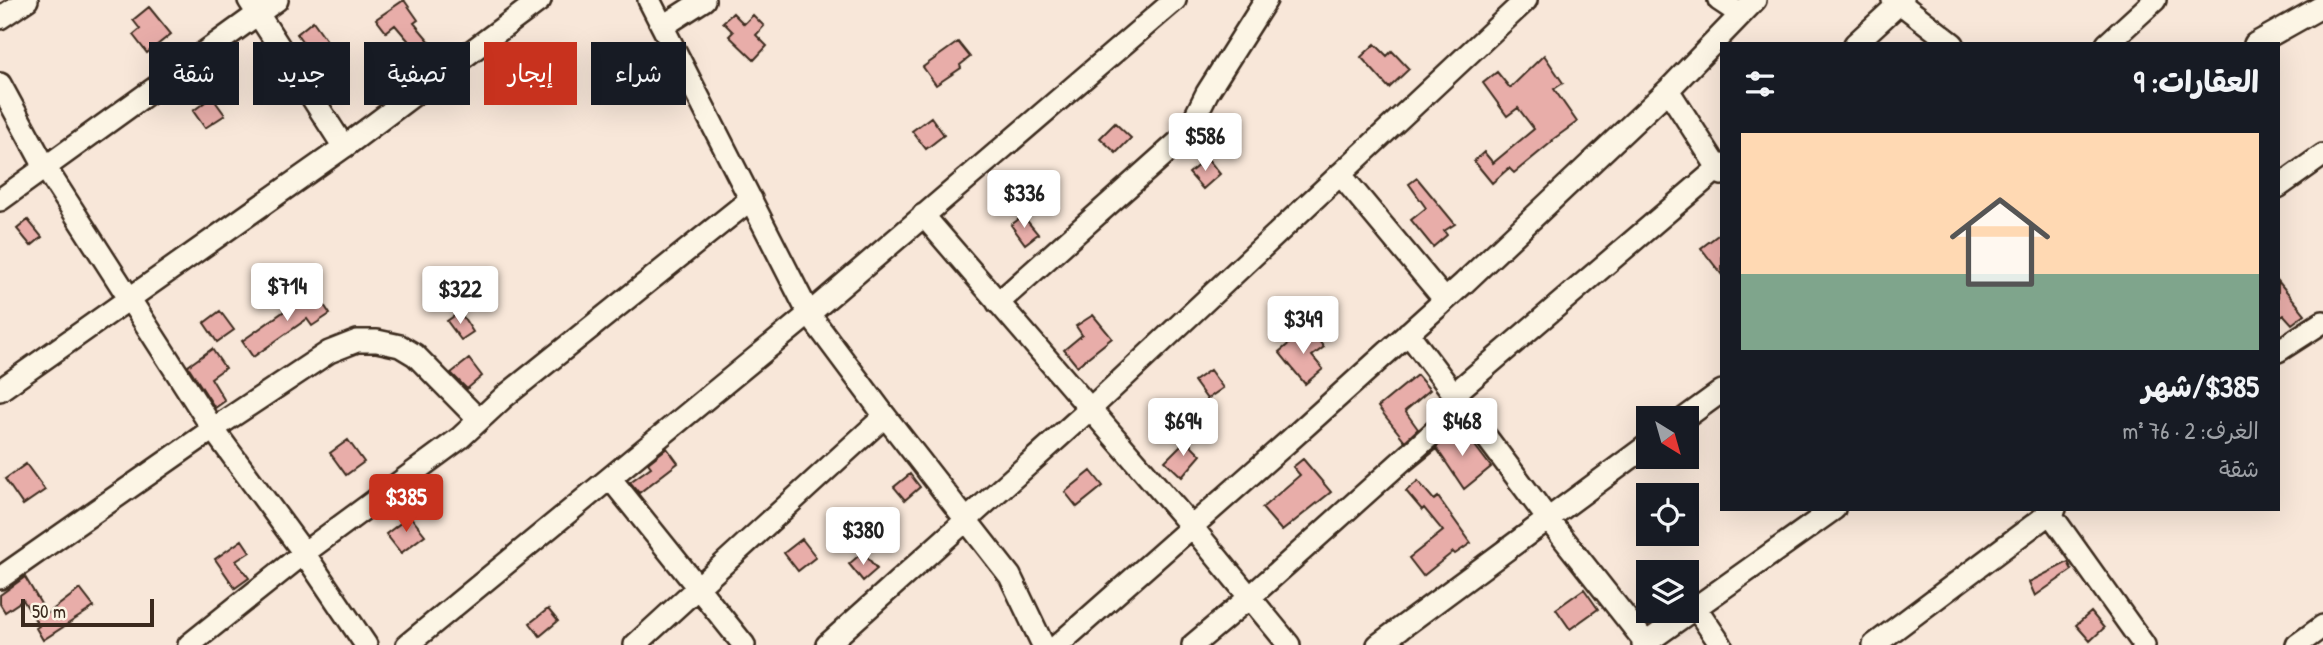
<!DOCTYPE html>
<html lang="ar">
<meta charset="utf-8">
<style>
:root{--surface:#171b24;--page:#20242c;--text:#f1f3f6;--muted:#9ea1a6;--accent:#c8321e}
body{margin:0;font-family:"Patrick Hand","Playpen Sans Arabic",sans-serif;background:var(--page);color:var(--text);direction:rtl;height:100vh;display:flex;flex-direction:column;font-size:26px;white-space:nowrap}
*{box-sizing:border-box;margin:0}
p{font-size:23px;color:var(--muted)}
.icon{flex:none;width:38px;height:38px;fill:none;stroke:currentColor;stroke-width:2;stroke-linecap:round;stroke-linejoin:round}
.map{position:relative;flex:1;overflow:hidden;direction:ltr}
.panel{position:absolute;left:1720px;top:42px;width:560px;height:469px;display:flex;flex-direction:column;background:var(--surface);border-radius:0px;box-shadow:0 7px 28px #0002;direction:rtl}
.panel>*{flex:none}
.top-card{position:absolute;left:21px;top:42px;width:665px;height:63px;direction:rtl;display:flex;gap:14px}
.needle{width:46px;rotate:143deg}
.controls{position:absolute;left:1636px;top:406px;display:grid;gap:14px}
.controls a{display:grid;place-items:center;width:63px;height:63px;border-radius:0px;background:var(--surface);box-shadow:0 7px 28px #0002;font-size:35px}
.scale{position:absolute;left:21px;bottom:18px;width:133px;box-sizing:border-box;padding-left:7px;border:4px solid #3b2a1e;border-top:0;font-size:19px;line-height:24px;white-space:nowrap;color:#3b2a1e;-webkit-text-stroke:5px #fcf5e5;paint-order:stroke}
.price{position:absolute;translate:-50% -60px;padding:0 16px;border-radius:7px;background:#fff;color:#222;font-size:23px;line-height:46px;filter:drop-shadow(0 2px 4px #0008)}
.price::after{content:'';position:absolute;left:50%;top:42px;width:21px;height:16px;margin-left:-10px;background:inherit;clip-path:polygon(0 0,100% 0,50% 100%)}
.price.active{background:var(--accent);color:#fff}
ul{padding:0;list-style:none}
li{display:grid;align-content:center;gap:14px;height:371px;padding:0 21px}
li span{display:grid;place-items:center;height:217px;border-radius:0px;color:#555}
li>.icon{margin-inline-start:auto}
span .icon{width:126px;height:126px;fill:#fffc;stroke-width:1}
li b{font-size:30px}
h2{display:flex;justify-content:space-between;align-items:center;height:84px;padding:0 21px;font-size:30px}
.pill{padding:0 24px;border-radius:0px;background:var(--surface);box-shadow:0 7px 28px #0002;font-size:24px;line-height:63px}
.pill.active{background:var(--accent);color:#fff}
.map>svg:first-child{display:block}
</style>
<div class="map">
<svg width="2323" height="645" viewBox="0 0 2323 645">
<rect width="100%" height="100%" fill="#f8e7d9"/>
<filter id="ink" filterUnits="userSpaceOnUse"><feTurbulence type="fractalNoise" baseFrequency=".0143" numOctaves="2"/><feDisplacementMap in="SourceGraphic" scale="14" xChannelSelector="R" yChannelSelector="G"/><feConvolveMatrix kernelMatrix="1 2 1 2 8 2 1 2 1" color-interpolation-filters="sRGB"/></filter>
<g filter="url(#ink)">
<path fill="#e8ada9" stroke="#3b2a1e" stroke-width="2" d="M404,0L418,20L414,23L430,42L418,52L395,25L386,32L376,19Z
M149,7L171,34L147,53L133,35L140,29L133,20Z
M733,13L744,24L753,15L764,26L756,35L767,46L754,60L729,36L733,32L723,22Z
M313,21L328,42L312,55L297,34Z
M958,42L970,57L960,65L961,68L936,85L923,67Z
M1375,44L1387,56L1392,51L1409,69L1389,88L1361,57Z
M1544,55L1563,83L1554,89L1577,122L1552,140L1553,141L1514,173L1509,168L1492,183L1474,161L1484,152L1493,163L1534,129L1518,108L1507,116L1483,83L1497,72L1510,88Z
M212,97L225,115L205,128L193,111Z
M931,117L944,135L926,149L912,131Z
M1115,123L1131,138L1116,153L1100,138Z
M1207,158L1220,174L1203,189L1189,173Z
M1417,178L1455,224L1444,231L1447,235L1433,247L1411,220L1426,208L1409,184Z
M1023,216L1038,234L1025,244L1011,225Z
M28,220L42,237L31,246L17,229Z
M1722,232V275L1701,248Z
M2278,281L2305,314L2292,324L2284,315L2278,319Z
M314,290L330,314L312,326L307,319L253,357L242,341Z
M220,311L234,330L217,342L204,323Z
M460,312L473,332L461,340L447,321Z
M1093,315L1112,338L1077,366L1064,350L1082,335L1076,326Z
M1308,328L1324,347L1312,356L1323,369L1305,384L1279,352Z
M212,349L225,368L211,378L225,401L215,408L188,366Z
M469,359L482,376L467,389L451,373Z
M1210,370L1223,388L1207,399L1194,381Z
M1417,375L1430,390L1405,411L1418,429L1405,441L1378,407Z
M1460,426L1491,467L1464,489L1437,449L1410,471Z
M348,440L364,462L346,475L330,453Z
M1186,440L1201,455L1182,477L1165,461Z
M667,448L678,463L639,493L630,482L651,467L648,463Z
M1303,459L1331,492L1282,531L1262,508L1300,475L1293,467Z
M26,464L45,490L23,505L5,479Z
M1091,471L1103,486L1077,507L1065,492Z
M910,474L920,487L905,500L894,487Z
M1418,481L1434,500L1438,497L1471,543L1455,554L1453,552L1423,576L1409,558L1443,531L1424,508L1422,510L1406,491Z
M410,516L425,535L401,553L386,534Z
M802,539L816,557L798,571L784,553Z
M242,540L250,552L236,561L249,578L235,588L215,559Z
M863,552L877,569L863,581L849,564Z
M2068,562L2072,570L2035,596L2029,582Z
M25,577L47,614L80,589L94,607L43,640L36,628L39,626L23,600L5,612L0,604V595Z
M1584,589L1598,609L1570,629L1556,609Z
M548,609L558,621L540,636L530,623Z
M2091,612L2104,628L2090,641L2076,625Z"/>
<g fill="none" stroke-linecap="round" stroke-linejoin="round">
<defs>
<path id="minor" d="M249,0L344,147
M649,0L809,314L885,416L1010,576L1043,645
M1719,0L1740,14
M1893,0L1900,3L1953,44
M0,18L27,0
M663,26L704,0
M1855,44L1903,0
M2107,44L2155,0
M2255,44L2323,6
M0,84L45,167L213,429L304,553L366,645
M1340,174L1445,300
M1722,174L1668,90L1755,0
M2278,187L2323,155
M0,200L277,0
M923,215L1192,527L1289,645
M998,303L1186,135L1207,93L1266,0
M1408,333L1548,519L1646,643
M2278,351L2323,322
M0,390L344,147L540,0
M1454,394L1722,165
M1685,418L1722,391
M610,478L744,645
M2047,509L2144,645
M0,578L213,429L329,352L357,341H377L400,346L415,355L479,420
M1696,608L1721,645
M189,645L304,553L460,438L504,397L751,199
M407,645L809,314L1175,0
M635,645L885,416
M827,645L1090,409L1526,0
M1058,645L1290,440L1464,283L1668,90
M1193,645L1250,597L1463,406
M1378,645L1648,445
M1643,645L1834,509
M1874,645L2055,509
M2297,645L2323,626"/>
</defs>
<use href="#minor" stroke="#3b2a1e" stroke-width="26"/>
<use href="#minor" stroke="#fcf5e5" stroke-width="21"/>
</g>
</g>
</svg>
<div class="controls">
<a><svg class="needle" viewBox="-14 -14 28 28"><path d="M0-13l5 13h-10z" fill="#e53935"/><path d="M0 13l5-13h-10z" fill="#9ea1a6"/></svg></a>
<a><svg class="icon" aria-label="locate" viewBox="0 0 24 24"><circle cx="12" cy="12" r="6"/><path d="M12 2v4M12 18v4M2 12h4M18 12h4"/></svg></a>
<a><svg class="icon" aria-label="layers" viewBox="0 0 24 24"><path d="M12 4l9 5-9 5-9-5zM3 14l9 5 9-5"/></svg></a>
</div>
<div class="scale">50 m</div>
<b class="price" style="left:1205px;top:173px">$586</b>
<b class="price" style="left:1024px;top:230px">$336</b>
<b class="price" style="left:287px;top:323px">$714</b>
<b class="price" style="left:460px;top:326px">$322</b>
<b class="price" style="left:1303px;top:356px">$349</b>
<b class="price" style="left:1183px;top:458px">$694</b>
<b class="price" style="left:1462px;top:458px">$468</b>
<b class="price active" style="left:406px;top:534px">$385</b>
<b class="price" style="left:863px;top:567px">$380</b>
<div class="top-card">
<a class="pill">شراء</a>
<a class="pill active">إيجار</a>
<a class="pill">تصفية</a>
<a class="pill">جديد</a>
<a class="pill">شقة</a>
</div>
<section class="panel">
<h2>العقارات: 9<svg class="icon" aria-label="filters" viewBox="0 0 24 24"><path d="M4 7h16M4 17h16"/><circle cx="9" cy="7" r="2"/><circle cx="15" cy="17" r="2"/></svg></h2>
<ul>
<li><span style="background:linear-gradient(#ffd9b3 65%,#7fa58c 0)"><svg class="icon" aria-label="home" viewBox="0 0 24 24"><path d="M3 11l9-7 9 7M6 9v11h12V9"/></svg></span><div><b>$385/شهر</b><p>الغرف: 2 · 76 m²</p><p>شقة</p></div></li>
</ul>
</section>
</div>
